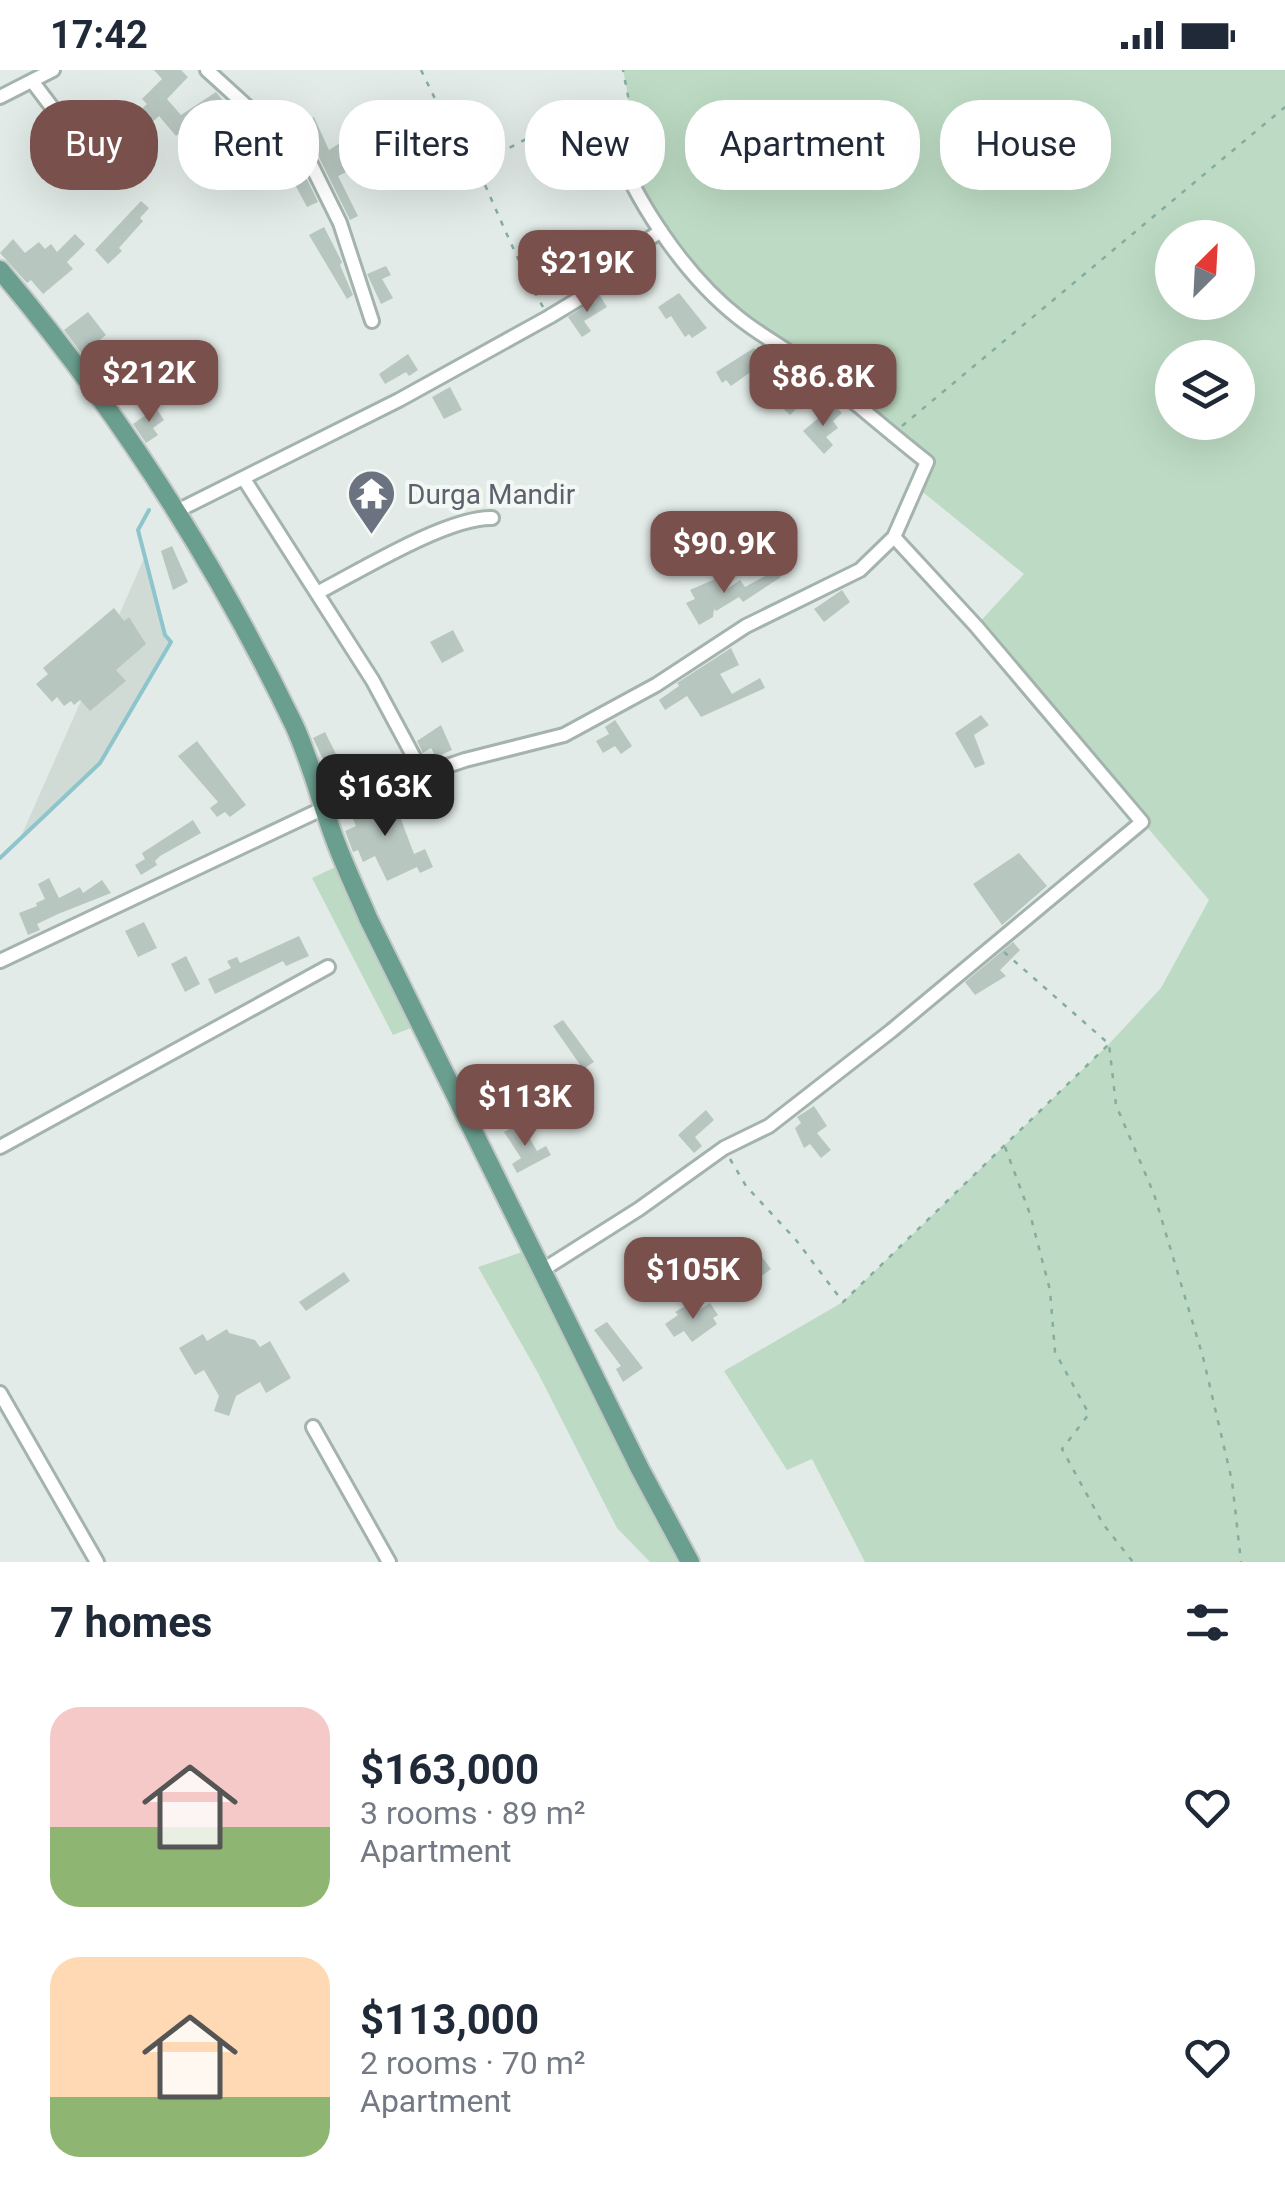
<!DOCTYPE html>
<meta charset="utf-8">
<style>
:root{--surface:#fff;--page:#f6f6f7;--text:#1f2937;--muted:#747a83;--accent:#79504b}
body{margin:0;font-family:Roboto,sans-serif;background:var(--page);color:var(--text);height:100vh;display:flex;flex-direction:column;font-size:38px;white-space:nowrap}
*{box-sizing:border-box;margin:0}
p{font-size:32px;color:var(--muted)}
.icon{flex:none;width:55px;height:55px;fill:none;stroke:currentColor;stroke-width:2;stroke-linecap:round;stroke-linejoin:round}
.map{position:relative;height:1492px;overflow:hidden}
.side{display:flex;flex-direction:column;background:var(--surface);flex:1}
.side>*{flex:none}
.guide{position:absolute;left:30px;top:30px;width:1225px;height:90px;display:flex;gap:20px}
.needle{width:65px;rotate:24deg}
.controls{position:absolute;left:1155px;top:150px;display:grid;gap:20px}
.controls a{display:grid;place-items:center;width:100px;height:100px;border-radius:50%;background:var(--surface);box-shadow:0 10px 40px #0002;font-size:50px}
.price{position:absolute;translate:-50% -85px;padding:0 22px;border-radius:20px;background:var(--accent);color:#fff;font-size:32px;line-height:65px;filter:drop-shadow(0 2px 5px #0008)}
.price::after{content:'';position:absolute;left:50%;top:60px;width:30px;height:22px;margin-left:-15px;background:inherit;clip-path:polygon(0 0,100% 0,50% 100%)}
.price.on{background:#222;color:#fff}
ul{padding:0;list-style:none}
li{display:flex;align-items:center;gap:30px;height:250px;padding:0 50px}
li span{display:grid;place-items:center;flex:none;width:280px;height:200px;border-radius:30px;color:#555}
li>.icon{margin-inline-start:auto}
span .icon{width:120px;height:120px;fill:#fffc;stroke-width:1}
li b{font-size:42px}
h2{display:flex;justify-content:space-between;align-items:center;height:120px;padding:0 50px;font-size:42px}
.pill{padding:0 35px;border-radius:40px;background:var(--surface);box-shadow:0 10px 40px #0002;font-size:35px;line-height:90px}
.pill.on{background:var(--accent);color:#fff}
.status{display:flex;justify-content:space-between;align-items:center;height:70px;padding:0 50px;background:var(--surface);direction:ltr}
.status svg{height:28px;fill:currentColor}
.map>svg:first-child{display:block}
</style>
<div class="status"><b>17:42</b><svg viewBox="0 0 49 12"><path d="M0 12V9h3v3zM5 12V6h3v6zM10 12V3h3v9zM15 12V0h3v12zM26 1h20v11H26zM47 4h2v5h-2z"/></svg></div>
<div class="map">
<svg width="1285" height="1492" viewBox="0 0 1285 1492">
<rect width="100%" height="100%" fill="#e2ebe7"/>
<path fill="#d1dbd6" d="M146,484L165,565L171,572L100,693L19,771Z"/>
<path fill="#bddbc4" fill-rule="evenodd" d="M623,0H1285V1492H865L812,1389L787,1400L724,1301L843,1232L1109,974L1161,918L1209,830L976,556L1024,504L914,415L927,392L737,247L661,161L610,62C634,41 629,29 623,0ZM1172,168H1238V232H1172ZM1172,288H1238V352H1172Z
M344,793L421,954L393,965L312,808Z
M531,1179L690,1492H650L617,1458L538,1303L478,1197Z"/>
<g fill="none" stroke-linecap="round" stroke-linejoin="round">
<path stroke="#8ec5cc" stroke-width="4" d="M0,788L100,693L171,572L165,565L138,460L149,440"/>
</g>
<path fill="#b8c6c0" d="M154,0H181L188,7L167,29L181,45L216,22L232,42L204,59L197,48L176,66L159,46L137,67L125,54L147,34L142,29L162,9Z
M314,47L329,80L340,73L355,98L338,106L358,146L350,150L302,53Z
M252,59L264,78L279,77L289,95L298,91L318,132L307,137L292,109L282,115L259,78L252,82L243,68Z
M141,131L149,138L140,148L143,151L119,178L122,181L108,194L95,180Z
M324,157L342,192L340,195L353,225L347,229L309,165Z
M75,164L85,174L67,192L73,199L43,224L31,210L27,213L0,183L13,169L25,183L39,172L45,179L51,174L57,182Z
M386,196L391,205L382,209L393,228L381,234L367,204Z
M679,223L707,258L692,268L689,264L685,267L671,246L666,249L658,237Z
M600,226L607,237L584,251L591,261L582,267L568,247Z
M88,242L106,265L82,284L64,260Z
M754,278L758,283L762,279L808,315L793,332L798,337L790,345L771,327L752,301L731,316L726,310L722,313L716,302Z
M408,284L418,300L409,306L406,302L385,314L379,304Z
M450,317L462,340L444,349L432,327Z
M834,335L842,343L833,351L838,358L826,367L833,375L824,384L803,361Z
M156,338L164,350L153,358L158,365L146,373L133,354Z
M172,476L188,512L173,520L161,481Z
M776,500L781,507L743,532L739,527L716,541L714,539L713,547L699,555L686,533L695,529L690,520L715,509L723,522L740,510L745,517Z
M842,520L850,532L824,552L814,539Z
M114,538L124,551L129,547L146,574L116,600L126,611L90,641L80,630L74,635L71,631L64,636L57,627L52,632L36,614L48,604L43,598Z
M453,560L464,581L442,593L430,572Z
M731,578L739,595L720,604L732,624L760,608L765,618L701,647L687,626L665,640L659,630L679,616L677,613Z
M981,645L989,655L974,665L985,694L975,698L955,663Z
M615,650L632,676L621,684L615,676L603,683L596,671L609,664L605,657Z
M441,655L452,680L436,687L431,678L423,683L417,671Z
M325,662L345,702L332,709L313,668Z
M197,671L246,735L230,747L225,742L217,747L210,738L218,732L178,686Z
M392,725L414,784L425,779L433,797L420,803L417,797L387,811L375,786L363,792L358,780L353,782L345,761L356,756L350,742Z
M193,750L201,763L160,786L155,791L157,795L141,805L135,795L145,789L142,783Z
M1019,783L1047,816L1002,855L973,814Z
M49,808L59,828L80,817L83,823L102,810L111,823L58,844L37,854L40,860L28,865L19,843L37,836L36,833L45,829L38,814Z
M144,852L157,878L138,887L125,861Z
M299,866L309,886L286,896L283,891L215,924L208,909L231,898L227,891L237,887L240,893Z
M1013,872L1020,880L1000,900L1006,906L975,925L965,912Z
M186,886L200,914L185,922L171,894Z
M563,950L594,992L583,999L553,956Z
M814,1036L827,1056L817,1063L831,1080L821,1088L810,1074L804,1078L795,1058L801,1053L797,1047Z
M706,1040L714,1050L695,1067L702,1076L694,1083L678,1065Z
M521,1053L537,1081L546,1076L551,1085L517,1103L512,1094L521,1088L504,1062Z
M756,1179L771,1199L755,1211L739,1191Z
M344,1202L350,1211L306,1241L299,1232Z
M710,1233L718,1245L713,1248L717,1254L692,1272L684,1261L674,1267L665,1254L678,1245L675,1242L685,1236L691,1245Z
M607,1252L643,1298L623,1312L616,1299L621,1296L594,1260Z
M227,1259L229,1263L255,1270L260,1277L270,1271L291,1308L266,1323L260,1312L236,1326L229,1346L214,1341L219,1326L204,1300L195,1305L179,1278L203,1264L207,1271Z"/>
<g fill="none" stroke-linecap="round" stroke-linejoin="round">
<defs>
<path id="minor" d="M207,0L252,41L270,70L294,60L340,153L372,251
M32,11L54,40L81,94
M0,27L53,0
M244,409L373,611L423,704
M175,442L399,330L549,247L592,221L601,200L661,161
M317,523C360,501 447,447 492,448
M0,891L324,738L465,690L564,665L656,615L746,556L860,500L894,467L927,392C885,359 845,323 802,291C781,276 759,264 739,248C684,205 632,127 610,62
M0,1077L328,897
M541,1201L639,1139L724,1078L769,1056L891,961L1142,752L976,556L894,467
M0,1323L97,1492
M313,1357L389,1492"/>
<path id="major" d="M0,200C116,337 216,493 294,655C311,692 321,733 335,770C345,797 357,822 368,848L640,1399L690,1492"/>
</defs>
<use href="#minor" stroke="#a5b3ae" stroke-width="18"/>
<use href="#major" stroke="#c2c8c6" stroke-width="22"/>
<path stroke="#85ad9f" stroke-width="2.5" stroke-dasharray="5 8" stroke-linecap="butt" d="M421,0L461,82L474,94
M621,52L629,31L623,0
M543,237C517,191 498,143 476,95L536,64L560,56L596,60
M902,356L1285,37
M1004,882L1109,974L1116,1035L1154,1124L1203,1287L1232,1411L1241,1492
M1005,1077L1030,1144L1050,1220L1055,1282L1089,1344L1062,1379L1103,1454L1133,1492
M730,1089L746,1116L796,1170L843,1232L1108,975"/>
<use href="#minor" stroke="#fff" stroke-width="12"/>
<use href="#major" stroke="#6a9e8f" stroke-width="18"/>
</g>
<defs>
<symbol id="temple-pin" viewBox="-11 -11 22 30"><path d="M0 17L-7.5 6A9.5 9.5 0 1 1 7.5 6Z" fill="#6b7280" stroke="#f3f8f5"/><path d="M0-6L5-2H3V0L6.5 2.5H4V6H1.5V3h-3V6H-4V2.5H-6.5L-3 0V-2H-5Z" fill="#fff"/></symbol>
</defs>
<g fill-rule="evenodd">
<use href="#temple-pin" x="344" y="396" width="55" height="75"/>
</g>
<g text-anchor="middle" stroke-width="8" stroke-linejoin="round" paint-order="stroke">
<g font-size="28" fill="#5b616d" stroke="#f3f8f5" text-anchor="start">
<text x="407" y="434">Durga Mandir</text>
</g>
</g>
</svg>
<div class="controls">
<a><svg class="needle" viewBox="-14 -14 28 28"><path d="M0-13l5 13h-10z" fill="#e53935"/><path d="M0 13l5-13h-10z" fill="#747a83"/></svg></a>
<a><svg class="icon" aria-label="layers" viewBox="0 0 24 24"><path d="M12 4l9 5-9 5-9-5zM3 14l9 5 9-5"/></svg></a>
</div>
<b class="price" style="left:587px;top:245px">$219K</b>
<b class="price" style="left:149px;top:355px">$212K</b>
<b class="price" style="left:823px;top:359px">$86.8K</b>
<b class="price" style="left:724px;top:526px">$90.9K</b>
<b class="price on" style="left:385px;top:769px">$163K</b>
<b class="price" style="left:525px;top:1079px">$113K</b>
<b class="price" style="left:693px;top:1252px">$105K</b>
<div class="guide">
<a class="pill on">Buy</a>
<a class="pill">Rent</a>
<a class="pill">Filters</a>
<a class="pill">New</a>
<a class="pill">Apartment</a>
<a class="pill">House</a>
</div>
</div>
<section class="side">
<h2>7 homes<svg class="icon" aria-label="filters" viewBox="0 0 24 24"><path d="M4 7h16M4 17h16"/><circle cx="9" cy="7" r="2"/><circle cx="15" cy="17" r="2"/></svg></h2>
<ul>
<li><span style="background:linear-gradient(#f6c9c9 60%,#8fb573 0)"><svg class="icon" aria-label="home" viewBox="0 0 24 24"><path d="M3 11l9-7 9 7M6 9v11h12V9"/></svg></span><div><b>$163,000</b><p>3 rooms · 89 m²</p><p>Apartment</p></div><svg class="icon" aria-label="heart" viewBox="0 0 24 24"><path d="M12 20l-8-8c-3-5 5-10 8-4 3-6 11-1 8 4z"/></svg></li>
<li><span style="background:linear-gradient(#ffd9b3 70%,#8fb573 0)"><svg class="icon" aria-label="home" viewBox="0 0 24 24"><path d="M3 11l9-7 9 7M6 9v11h12V9"/></svg></span><div><b>$113,000</b><p>2 rooms · 70 m²</p><p>Apartment</p></div><svg class="icon" aria-label="heart" viewBox="0 0 24 24"><path d="M12 20l-8-8c-3-5 5-10 8-4 3-6 11-1 8 4z"/></svg></li>
</ul>
</section>
